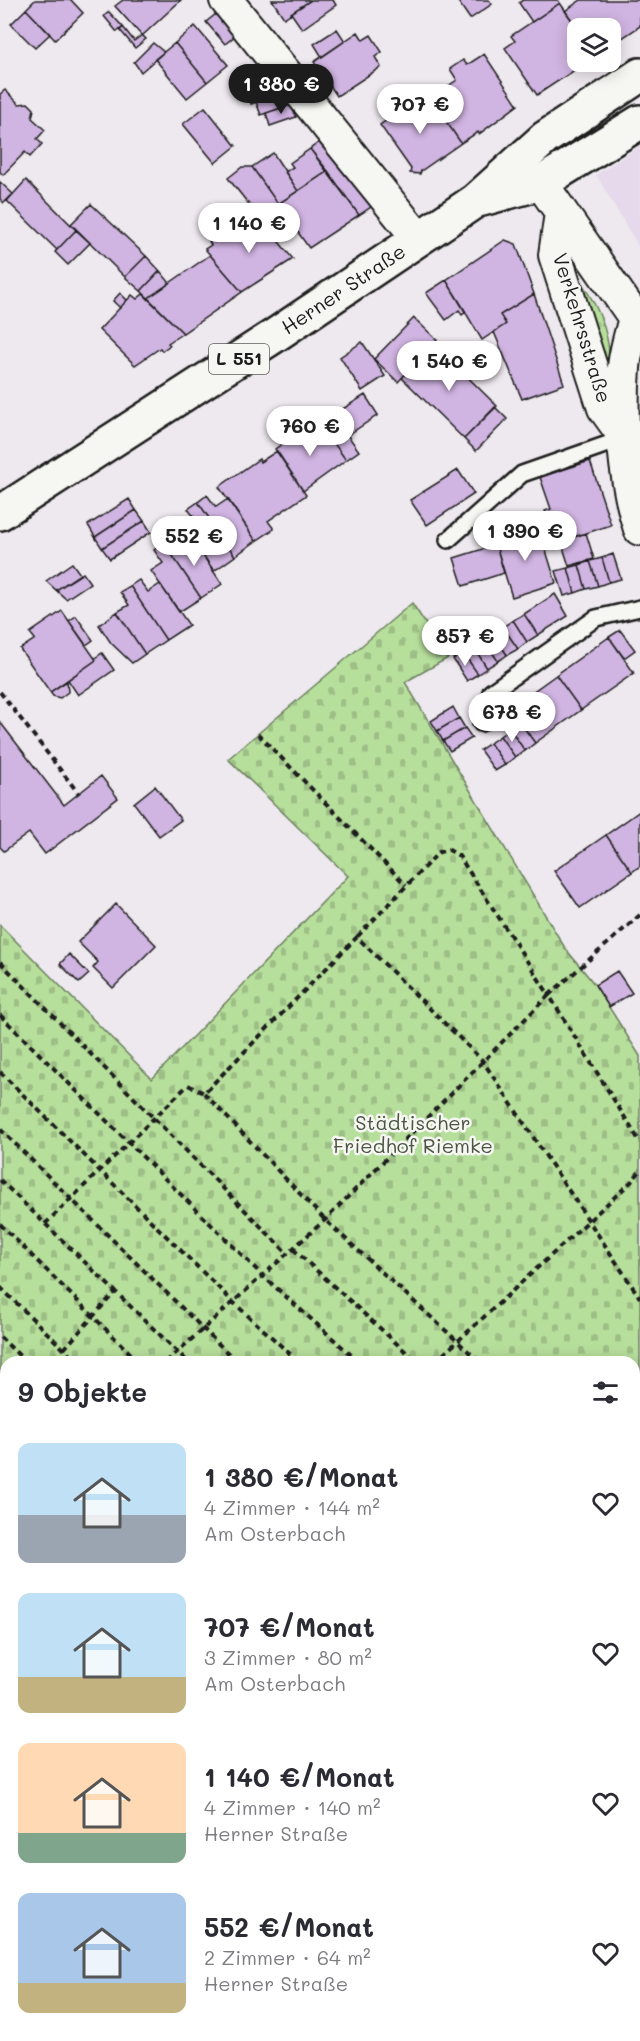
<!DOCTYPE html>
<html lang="de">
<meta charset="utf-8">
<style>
:root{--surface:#fff;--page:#f7f7f7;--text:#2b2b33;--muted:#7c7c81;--accent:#1c1c1c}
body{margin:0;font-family:Mali,sans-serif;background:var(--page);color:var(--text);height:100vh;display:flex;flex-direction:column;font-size:22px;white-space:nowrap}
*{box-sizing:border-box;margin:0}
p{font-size:20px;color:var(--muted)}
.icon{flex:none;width:33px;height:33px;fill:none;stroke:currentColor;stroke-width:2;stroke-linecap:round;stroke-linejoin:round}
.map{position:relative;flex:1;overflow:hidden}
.details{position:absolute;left:0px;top:1356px;width:640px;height:686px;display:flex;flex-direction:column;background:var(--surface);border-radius:18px 18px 0 0;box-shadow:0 3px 15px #0003}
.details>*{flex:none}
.fabs{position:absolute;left:567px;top:18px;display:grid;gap:12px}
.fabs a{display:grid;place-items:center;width:54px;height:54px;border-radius:12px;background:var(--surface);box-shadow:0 3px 15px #0003;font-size:30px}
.price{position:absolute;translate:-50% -51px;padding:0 14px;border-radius:21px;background:#fff;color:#222;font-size:20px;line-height:39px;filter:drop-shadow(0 2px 3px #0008)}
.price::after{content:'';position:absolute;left:50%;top:36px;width:18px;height:14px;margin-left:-9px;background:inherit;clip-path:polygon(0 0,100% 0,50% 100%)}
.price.on{background:var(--accent);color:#fff}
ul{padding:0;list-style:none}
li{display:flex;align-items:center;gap:18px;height:150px;padding:0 18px}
li span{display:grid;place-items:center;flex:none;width:168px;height:120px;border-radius:12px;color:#555}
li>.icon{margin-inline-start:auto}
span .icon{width:72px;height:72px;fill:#fffc;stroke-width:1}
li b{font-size:26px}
h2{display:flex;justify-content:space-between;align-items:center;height:72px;padding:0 18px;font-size:26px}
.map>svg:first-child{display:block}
</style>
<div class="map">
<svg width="640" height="2041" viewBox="0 0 640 2041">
<defs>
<pattern id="grass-tufts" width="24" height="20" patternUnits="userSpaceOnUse" patternTransform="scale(1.5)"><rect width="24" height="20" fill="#b7df9c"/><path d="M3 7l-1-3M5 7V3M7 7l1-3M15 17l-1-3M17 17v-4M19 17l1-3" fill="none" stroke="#9dbf86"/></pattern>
<pattern id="cemetery-stones" width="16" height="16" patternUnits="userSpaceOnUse" patternTransform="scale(1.5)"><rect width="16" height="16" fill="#b7df9c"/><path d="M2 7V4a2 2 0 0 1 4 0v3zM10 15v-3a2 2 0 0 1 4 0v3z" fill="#9dbf86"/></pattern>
</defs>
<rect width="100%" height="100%" fill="#eee9ef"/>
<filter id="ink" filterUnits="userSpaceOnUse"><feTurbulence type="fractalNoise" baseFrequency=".0167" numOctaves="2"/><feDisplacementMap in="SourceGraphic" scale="12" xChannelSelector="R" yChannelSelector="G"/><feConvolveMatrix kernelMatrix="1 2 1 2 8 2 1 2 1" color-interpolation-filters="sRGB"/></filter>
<g filter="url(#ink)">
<path fill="#e5d9eb" d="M640,146V249L596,175Z"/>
<path fill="url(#grass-tufts)" stroke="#6a7e5c" stroke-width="1.5" d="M563,257C592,296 614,327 609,378Z"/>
<path fill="url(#cemetery-stones)" stroke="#6a7e5c" stroke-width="1.5" fill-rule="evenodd" d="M412,603L448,658L405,682L565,948L595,985L640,1056V2041H0V925L152,1079L348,876L228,759ZM6,1362H634V2036H6Z"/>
<path fill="#d0b4e2" stroke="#1c1c1c" stroke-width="1.5" d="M35,0H71L83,13L55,40L26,9Z
M123,0H181L142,36L115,6Z
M272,0H311L284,18Z
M311,0H333L336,5L302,29L291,13Z
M457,0H489L492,4L470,19Z
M523,0H558L560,3L532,22L519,3Z
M581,0H640V26L610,46V28L578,29L565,11Z
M560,3L578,29V62H587L537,95L505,48L515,41L511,36Z
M26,9L50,34L35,48L11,24Z
M109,12L123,27L117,32L104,16Z
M216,14L235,36L225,44L206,22Z
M195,26L228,65L207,82L175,43Z
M123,27L134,41L142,35L146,39L135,48L120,30Z
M337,29L345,41L322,57L314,44Z
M358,32L363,40L371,35L382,52L375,57L381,67L337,96L314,62Z
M153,43L164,52L141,72L134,62Z
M175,43L207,82L187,98L155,59Z
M484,54L518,105L479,134L478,132L461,143L430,98L457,80L450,69L463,60L467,65Z
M273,82L277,95L251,104L247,91Z
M5,90L19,104L28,103L34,109L32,118L45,130L37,139L42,144L30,157L25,152L3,175L0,172V94Z
M282,93L286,106L261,115L256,102Z
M414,97L420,106L430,98L461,143L421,171L420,174L410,173L411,169L380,125L397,113L400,118L405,114L400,106Z
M291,105L296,117L270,126L266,113Z
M205,107L236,146L215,163L183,124Z
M321,141L374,205L359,215L310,149Z
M310,149L328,171L298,191L285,172L293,167L290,163Z
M273,153L298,191L278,204L252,167Z
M242,167H252L278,204L259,217L228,178Z
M328,171L359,215L309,248L278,204Z
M26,180L76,230L57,250L7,201Z
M0,182L13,194L4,203L0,199Z
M91,204L146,256L125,277L71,224Z
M257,215L293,259L242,292L205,249L211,245L209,241L213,239L215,242Z
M76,230L90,243L68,265L55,252Z
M505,240L516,244L534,294L500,315L506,324L482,340L446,280Z
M210,255L242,292L183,333L148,298Z
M146,256L160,271L141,291L125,277Z
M160,271L170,283L148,298L141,291Z
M446,280L466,312L462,315L459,310L446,320L426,293Z
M120,293L127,300L120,308L113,301Z
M143,294L183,333L168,343L170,345L162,351L160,348L135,365L99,330L132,295L137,299Z
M534,294L564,384L522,399L494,332L506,324L500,315Z
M414,318L437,340L398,382L374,359Z
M362,342L385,376L362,391L340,357Z
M434,344L497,406L464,439L402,378Z
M365,395L378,415L348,435L333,415Z
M495,407L507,419L476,451L464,439Z
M310,425L321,440L328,435L346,460L303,491L275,449Z
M341,426L359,451L346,460L328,435L321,440L317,435Z
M277,451L306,495L268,521L274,529L256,541L219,487L259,459L260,462Z
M590,461L611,525L562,541L559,532L553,534L545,511L551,509L540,477Z
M458,470L474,494L427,525L410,500Z
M207,495L216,507L228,499L256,541L235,556L198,502Z
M129,499L136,510L95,537L88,525Z
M198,502L235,556L214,571L185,529L197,521L188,509Z
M136,510L144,521L102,548L95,537Z
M144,521L151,532L110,559L102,548Z
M539,528L556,583L512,597L495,542Z
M586,533L594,559L569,566L561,541Z
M174,537L183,550L194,542L222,584L201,598L164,543Z
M164,543L201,598L179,612L151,571L163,563L154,550Z
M496,545L504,573L463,586L454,558Z
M613,554L621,579L609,582L602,558Z
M602,558L609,582L598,586L590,561Z
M590,561L598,586L586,589L579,565Z
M72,563L80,574L56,590L46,581Z
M579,565L586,589L575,593L568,568Z
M568,568L575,593L564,596L556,571Z
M83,573L90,583L66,599L56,590Z
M139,580L148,592L160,584L189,625L166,640L130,586Z
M130,586L166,640L145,654L117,612L129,605L120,592Z
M555,594L568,616L538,635L524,614Z
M62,611L96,660L50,692L20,649L35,639L30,633Z
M117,612L145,654L132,663L111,643L99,625Z
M524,614L538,635L527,642L513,620Z
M76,616L93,640L86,645L69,621Z
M513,620L527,642L518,649L503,627Z
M503,627L518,649L507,655L493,633Z
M620,630L635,650L624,658L609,637Z
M493,633L507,655L498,661L484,640Z
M609,637L634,673L581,710L556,675Z
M484,640L498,661L487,668L473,646Z
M473,646L487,668L478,674L463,653Z
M102,653L114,670L78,695L68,680L96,660L95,658Z
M463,653L478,674L467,681L453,659Z
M556,675L581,710L535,743L510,708Z
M67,681L68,692L60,698L53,696L50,692Z
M453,707L459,718L437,731L431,721Z
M459,718L465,728L443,741L437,731Z
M0,722L64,805L101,776L118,798L45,854L29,833L4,851L0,847Z
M520,722L535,743L525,751L510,729Z
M465,728L472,738L450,751L443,741Z
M510,729L525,751L515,757L500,736Z
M500,736L515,757L505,765L490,743Z
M490,743L505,765L495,771L480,750Z
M155,786L181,820L159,836L134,803Z
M640,811V866L632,872L606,835Z
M606,835L632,872L580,908L554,871Z
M116,904L156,945L113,988L93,968L98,962L78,942Z
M69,954L89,974L79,983L60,964Z
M617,971L632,993L609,1007L595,985Z"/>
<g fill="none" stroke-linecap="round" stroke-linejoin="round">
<defs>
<path id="lane" d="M448,540L522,474L625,438
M481,723L491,692L596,618L640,608"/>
<path id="street" d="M226,0L418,238
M541,183L635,318C631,334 625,352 624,368C620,420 624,479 640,529
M561,213L555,255L604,408L625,437"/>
<g id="primary">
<path d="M482,199L541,183L640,122"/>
<path id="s1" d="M0,513L274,336L475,201L545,138L640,75"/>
</g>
</defs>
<use href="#lane" stroke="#1c1c1c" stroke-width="20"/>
<use href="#street" stroke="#1c1c1c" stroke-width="36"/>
<use href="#primary" stroke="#1c1c1c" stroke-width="38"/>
<path stroke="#1c1c1c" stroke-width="4" stroke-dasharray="6 4.5" stroke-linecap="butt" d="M0,692L79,794
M258,734L406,885
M640,915L549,995L640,1142
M0,962L288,1254
M0,1015L264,1277L359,1362
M0,1072L234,1303L299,1362
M204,1093L325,1220L480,1362
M0,1129L237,1362
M0,1180L188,1362
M0,1224L139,1362
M45,1224L188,1085L204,1093L357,937L482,1060L640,1298
M293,1249L417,1362
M0,1287L77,1362
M0,1337L26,1362
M64,1349L115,1292
M166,1362L325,1220L549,995L459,856L449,850L439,852L357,937
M435,1362L632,1181L640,1171
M0,1387L6,1392
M0,1479L6,1481
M634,1506L640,1511
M634,1552L640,1546
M634,1572L640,1577
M634,1605L640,1610
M634,1615L640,1609
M0,1733L6,1739
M0,1770L6,1765
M634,1776L640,1781
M634,1823L640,1817
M634,1855L640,1861
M634,2017L640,2013
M0,2020L6,2026
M14,2036L19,2041
M286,2036L291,2041
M186,2041L192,2036
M545,2041L551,2036"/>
<use href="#lane" stroke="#f6f6f2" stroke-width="15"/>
<use href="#street" stroke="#f6f6f2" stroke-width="32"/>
<use href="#primary" stroke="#f6f6f2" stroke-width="33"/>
</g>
</g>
<g text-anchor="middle" stroke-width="5" stroke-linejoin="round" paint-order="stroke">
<rect fill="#f6f6f2" stroke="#5d5d5c" stroke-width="1.5" x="209" y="344" width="60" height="30" rx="4.5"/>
<g font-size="18" font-weight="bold" fill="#1c1c1c">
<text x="239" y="365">L 551</text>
</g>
<g font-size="20" fill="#1c1c1c" stroke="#f6f6f2">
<text dy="7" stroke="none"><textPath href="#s1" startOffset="410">Herner Straße</textPath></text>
<text transform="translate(582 328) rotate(73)" y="7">Verkehrsstraße</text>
</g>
<g font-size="20" fill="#4a5642" stroke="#f6f6f2">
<text x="413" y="1130">Städtischer<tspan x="413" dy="23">Friedhof Riemke</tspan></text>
</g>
</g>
</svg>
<div class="fabs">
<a><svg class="icon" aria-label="layers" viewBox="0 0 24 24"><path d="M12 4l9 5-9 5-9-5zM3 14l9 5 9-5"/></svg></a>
</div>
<b class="price on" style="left:281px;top:115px">1 380 €</b>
<b class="price" style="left:420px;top:135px">707 €</b>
<b class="price" style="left:249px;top:254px">1 140 €</b>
<b class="price" style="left:449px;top:392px">1 540 €</b>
<b class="price" style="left:310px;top:457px">760 €</b>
<b class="price" style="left:525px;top:562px">1 390 €</b>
<b class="price" style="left:194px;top:567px">552 €</b>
<b class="price" style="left:465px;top:667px">857 €</b>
<b class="price" style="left:512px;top:743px">678 €</b>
<section class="details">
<h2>9 Objekte<svg class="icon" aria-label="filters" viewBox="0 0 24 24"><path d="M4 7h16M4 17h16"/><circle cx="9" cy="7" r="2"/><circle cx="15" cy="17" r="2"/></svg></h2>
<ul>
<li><span style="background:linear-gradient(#bfe0f5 60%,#9aa5b1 0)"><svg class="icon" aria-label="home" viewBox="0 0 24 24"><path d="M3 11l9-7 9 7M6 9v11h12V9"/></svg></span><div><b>1 380 €/Monat</b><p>4 Zimmer · 144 m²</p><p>Am Osterbach</p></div><svg class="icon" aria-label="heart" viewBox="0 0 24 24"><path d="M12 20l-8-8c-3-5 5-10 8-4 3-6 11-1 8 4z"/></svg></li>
<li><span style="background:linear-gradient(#bfe0f5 70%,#c2b280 0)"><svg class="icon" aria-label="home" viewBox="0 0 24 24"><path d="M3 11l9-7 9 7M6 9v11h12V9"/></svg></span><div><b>707 €/Monat</b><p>3 Zimmer · 80 m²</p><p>Am Osterbach</p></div><svg class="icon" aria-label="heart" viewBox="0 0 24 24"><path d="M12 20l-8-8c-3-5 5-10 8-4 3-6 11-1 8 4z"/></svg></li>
<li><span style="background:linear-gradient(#ffd9b3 75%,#7fa58c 0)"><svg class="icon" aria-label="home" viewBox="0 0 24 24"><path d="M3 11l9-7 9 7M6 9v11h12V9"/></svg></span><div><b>1 140 €/Monat</b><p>4 Zimmer · 140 m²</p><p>Herner Straße</p></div><svg class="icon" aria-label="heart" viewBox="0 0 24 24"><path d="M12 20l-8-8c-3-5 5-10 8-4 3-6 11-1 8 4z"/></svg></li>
<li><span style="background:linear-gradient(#a9c7e8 75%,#c2b280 0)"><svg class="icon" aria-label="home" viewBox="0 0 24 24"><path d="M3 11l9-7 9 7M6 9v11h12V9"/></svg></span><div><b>552 €/Monat</b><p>2 Zimmer · 64 m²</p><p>Herner Straße</p></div><svg class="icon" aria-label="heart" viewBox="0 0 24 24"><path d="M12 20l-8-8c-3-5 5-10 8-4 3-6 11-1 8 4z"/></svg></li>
</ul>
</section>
</div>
